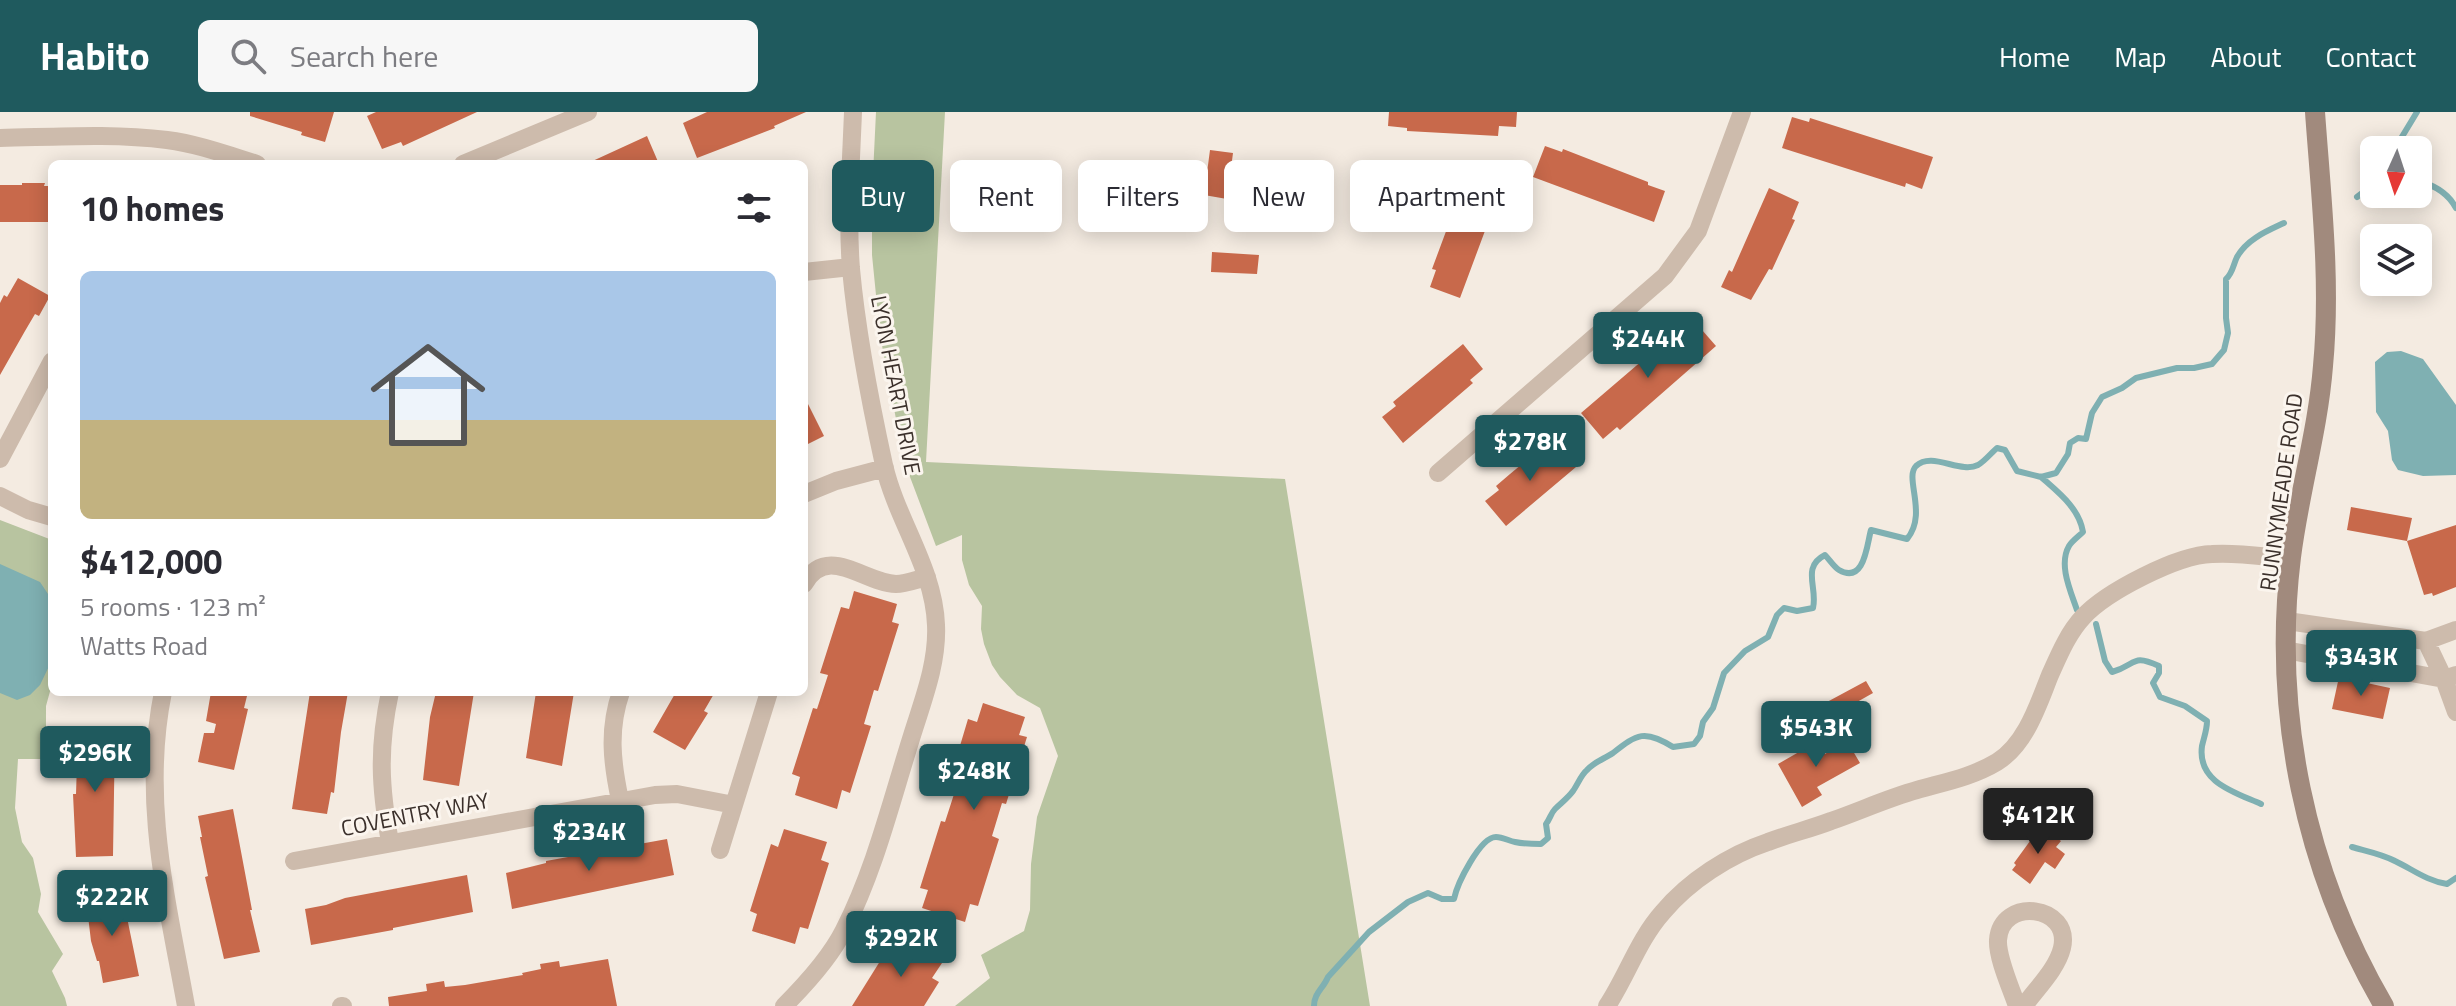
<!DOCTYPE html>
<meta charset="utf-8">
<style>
:root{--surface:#fff;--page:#f7f7f7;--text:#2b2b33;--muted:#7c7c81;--line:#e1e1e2;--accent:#1f5a5e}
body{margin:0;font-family:"Titillium Web",sans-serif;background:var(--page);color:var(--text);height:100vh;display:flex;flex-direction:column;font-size:30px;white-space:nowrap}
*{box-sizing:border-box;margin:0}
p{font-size:26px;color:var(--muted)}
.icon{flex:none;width:44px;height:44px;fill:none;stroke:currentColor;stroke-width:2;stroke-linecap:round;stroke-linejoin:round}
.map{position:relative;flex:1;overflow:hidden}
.sheet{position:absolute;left:48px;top:48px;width:760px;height:536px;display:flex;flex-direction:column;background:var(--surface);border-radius:12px;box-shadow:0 4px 20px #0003}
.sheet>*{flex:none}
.guide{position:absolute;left:832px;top:48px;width:760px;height:72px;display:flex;gap:16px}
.needle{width:52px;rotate:183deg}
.fabs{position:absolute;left:2360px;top:24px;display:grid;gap:16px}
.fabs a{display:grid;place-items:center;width:72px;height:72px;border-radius:12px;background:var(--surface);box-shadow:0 4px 20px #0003;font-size:40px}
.price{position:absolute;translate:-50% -68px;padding:0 18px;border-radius:8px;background:var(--accent);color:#fff;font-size:26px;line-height:52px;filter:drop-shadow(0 2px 4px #0008)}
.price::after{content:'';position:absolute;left:50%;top:48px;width:24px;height:18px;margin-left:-12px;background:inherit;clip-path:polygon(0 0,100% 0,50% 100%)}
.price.on{background:#222;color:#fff}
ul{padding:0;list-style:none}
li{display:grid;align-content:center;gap:16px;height:424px;padding:0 32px}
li+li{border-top:2px solid var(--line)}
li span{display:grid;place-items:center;height:248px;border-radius:12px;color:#555}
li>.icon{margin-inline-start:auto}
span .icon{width:144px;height:144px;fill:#fffc;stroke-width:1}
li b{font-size:34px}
h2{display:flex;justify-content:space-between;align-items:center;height:96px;padding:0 32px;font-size:34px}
.tag{padding:0 28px;border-radius:12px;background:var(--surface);box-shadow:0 4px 20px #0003;font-size:28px;line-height:72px}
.tag.on{background:var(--accent);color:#fff}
header{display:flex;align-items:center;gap:48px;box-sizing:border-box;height:112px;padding:0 40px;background:var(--accent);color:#fff}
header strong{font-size:38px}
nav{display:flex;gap:44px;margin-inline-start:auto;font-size:28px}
.search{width:560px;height:72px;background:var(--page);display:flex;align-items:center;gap:20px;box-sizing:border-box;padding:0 28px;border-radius:12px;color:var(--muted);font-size:30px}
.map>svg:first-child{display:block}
</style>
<header>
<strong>Habito</strong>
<div class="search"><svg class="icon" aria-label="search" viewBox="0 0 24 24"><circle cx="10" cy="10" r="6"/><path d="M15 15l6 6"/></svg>Search here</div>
<nav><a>Home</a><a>Map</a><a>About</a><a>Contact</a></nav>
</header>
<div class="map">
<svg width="2456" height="894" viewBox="0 0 2456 894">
<rect width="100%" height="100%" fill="#f4ebe1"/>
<path fill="#b8c4a0" d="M876,0H945L926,350L1285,367L1370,894H955L990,866L981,843L1024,819L1030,798L1031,752L1037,705L1058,644L1040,596L1017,583L1000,565L992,553L984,532L981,517L982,494L969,473L962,448V423L936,434L904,349L880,223L872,143V83Z
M0,408L52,428V572L46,594V647H18L15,696L22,730L33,746L41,782L38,800L63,842L52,859L65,886L67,894H0Z"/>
<path fill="#7fb0b2" d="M2401,239L2423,247L2456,293V363L2423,364L2398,358L2392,348L2388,319L2376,300L2375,250L2387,240Z
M0,452L40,470L52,488V548L40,573L30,583L17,588L0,581Z"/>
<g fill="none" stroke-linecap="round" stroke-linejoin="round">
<path stroke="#7fb0b2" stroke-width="6" d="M2394,38L2417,0
M2418,69C2434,73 2448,81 2456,96
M2357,85L2374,72
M2041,365C2059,381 2079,396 2083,420C2079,424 2072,429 2069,434C2058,453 2071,480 2077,498
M2096,512L2105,549L2112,560C2137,553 2131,541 2159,554V561L2153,571L2160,585L2185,594L2207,609C2207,618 2204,625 2202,634C2197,670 2234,680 2261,692
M2352,735C2366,739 2382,742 2395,749C2412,757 2427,769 2447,772L2456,766
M1314,894C1314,881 1323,877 1328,865L1369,820L1408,790L1428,781L1442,787H1454C1457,772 1480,725 1496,725C1503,725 1509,729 1515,730C1524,732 1532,732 1541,732L1548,726L1546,712C1550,707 1551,701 1555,697C1561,691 1568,686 1573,679C1578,672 1581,663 1587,658C1594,650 1604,647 1613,641C1637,622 1645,617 1673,635L1694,632L1700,624L1703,610L1713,596L1724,561L1745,539L1768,525L1777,503L1784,496L1797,499L1813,496C1818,476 1801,455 1825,443C1829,447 1834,455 1839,458C1865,473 1867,431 1871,418L1907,427C1928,402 1904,366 1916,354C1932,339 1960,362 1978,353C1985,349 1991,341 1997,336L2005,338L2017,359L2041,365L2056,361L2068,342L2070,331L2078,326L2086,327L2092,301L2102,285L2122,276L2136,266L2177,256H2194L2212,252L2224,238L2228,221L2226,206V167C2233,161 2233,153 2237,145C2247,127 2267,119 2284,111"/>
</g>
<path fill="#c8694b" d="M250,0H334L325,30L301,23L302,20L250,4Z
M376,0H477L403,34L401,30L382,37L367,4Z
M707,0H806L774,14L775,16L697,46L683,11Z
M1389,0H1517L1516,15L1499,14L1498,24L1407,19V16L1388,14Z
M1792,5L1809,10L1810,6L1933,45L1922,77L1906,71L1905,75L1782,36Z
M647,24L659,52H586Z
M1545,34L1562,40L1563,37L1648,70V73L1665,79L1654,110L1533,65Z
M1210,38L1233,41L1227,87L1204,83Z
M22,71H45L44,74H52V110H0V73H22Z
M1464,71L1495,83L1489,99L1492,100L1460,186L1430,175L1436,158L1432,157Z
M1769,76L1799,90L1792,107L1795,108L1772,158L1769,157L1751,188L1721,175L1729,158L1732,160Z
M1212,140L1259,143L1257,162L1211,160Z
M18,166L50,184L39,204L35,202L25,219L0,263V191L4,183L7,185Z
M1695,210L1716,234L1620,318L1617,315L1603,327L1581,301L1678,218L1681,222Z
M1463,232L1483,257L1470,268L1473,271L1403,331L1382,305L1396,294L1393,290Z
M804,284L824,324L804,334Z
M1554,330L1576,355L1506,414L1485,389L1499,378L1496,374L1510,362L1538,339L1541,342Z
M2351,395L2412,406L2407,429L2456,413V475L2433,484L2432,481L2424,483L2407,429L2347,418Z
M854,479L897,492L892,510L899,512L878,579L874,578L864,612L871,614L850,681L842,678L837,697L795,683L800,665L792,662L813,596L817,597L828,563L820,561L841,495L849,497Z
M2339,565L2390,576L2383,607L2332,597Z
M1866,569L1873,581L1834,603L1827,590Z
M211,580H248L244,596L248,597L234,658L198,650L204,621H214L216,612L206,609Z
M310,580H348L341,620L334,681L331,680L327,702L292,697Z
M436,580H474L459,674L423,668L430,605Z
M536,580H574L562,654L526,646Z
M676,580H715L704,599L708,601L685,638L653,620Z
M983,591L1025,605L1019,623L1027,625L1006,692L1002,691L992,724L999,727L978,794L970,792L965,810L922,796L928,778L920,776L941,709L945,710L956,676L948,674L968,607L977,610Z
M115,619L113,744L76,745L73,682H76L78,620Z
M1818,629L1825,642L1847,629L1860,651L1817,675L1822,683L1802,695L1778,652Z
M233,697L252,798H250L260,840L224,847L205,765L208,764L200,725H202L198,704Z
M2043,716L2061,729L2056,735L2065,742L2055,757L2045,750L2030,772L2012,758L2016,753L2014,751L2035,722L2037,724Z
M784,717L827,730L821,748L829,751L808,817L800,815L795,832L752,819L757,802L750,799L771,732L778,735Z
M667,727L674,763L512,797L506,761L546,751V749Z
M467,763L473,800L393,816V818L311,833L305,797L326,793L345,786Z
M122,781L139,864L103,871L99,849H97L91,829L86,787Z
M904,827L942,851L932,866L939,870L924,894H852L887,838L894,843Z
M608,847L617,894H389L388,885L427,879L426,872L444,869L445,875L465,873L523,863L522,861L541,857L540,852L559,849L560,855Z"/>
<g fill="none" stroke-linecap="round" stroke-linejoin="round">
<path stroke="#cdbbac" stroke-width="18" d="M0,26C55,25 112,21 167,28C198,32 228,43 257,52
M463,52L588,0
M804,160L851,155
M0,347L52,249
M1438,361L1665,164L1698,119L1742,0
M804,382L836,369L885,356
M0,384L28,398L52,405
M804,472C827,431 864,471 896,472C906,472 918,467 927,465
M2287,509L2426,529L2456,518
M2426,529L2444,567L2456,600
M2285,538L2444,567L2456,563
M163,580C141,688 167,788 186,894
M620,688C612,651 608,617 621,580
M390,730C380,675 378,636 390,580
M720,738L769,580
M294,749L655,683L677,682L734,693
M341,894H343
M784,894C806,872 830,846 844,818C874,759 890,694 910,630C921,593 938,553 936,513C934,456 897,409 884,353C870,289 857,223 851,157C847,105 851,52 853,0
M1607,894C1627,864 1638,828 1663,800C1689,769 1729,743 1768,730C1789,722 1810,717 1831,709C1860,699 1888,686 1917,678C1945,670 1972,665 1997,650C2026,632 2038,593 2050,563C2059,543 2068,521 2083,505C2106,480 2177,443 2212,442C2238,440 2265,445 2291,447
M2017,894C2011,876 1997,846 1998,828C2001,784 2072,793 2062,836C2057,857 2036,877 2024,894"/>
<path stroke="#a18a7d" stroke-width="20" d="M2315,0C2321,84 2331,169 2323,254C2318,318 2299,381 2291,445C2272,600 2305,759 2384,894"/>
</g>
<g text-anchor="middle" stroke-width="6" stroke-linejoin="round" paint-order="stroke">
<g font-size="22" fill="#3b302b" stroke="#fbf5ee">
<text transform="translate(896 273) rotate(79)" y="8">LYON HEART DRIVE</text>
<text transform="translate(2281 380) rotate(-82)" y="8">RUNNYMEADE ROAD</text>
<text transform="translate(415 702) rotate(-11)" y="8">COVENTRY WAY</text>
</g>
</g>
</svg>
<div class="fabs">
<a><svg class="needle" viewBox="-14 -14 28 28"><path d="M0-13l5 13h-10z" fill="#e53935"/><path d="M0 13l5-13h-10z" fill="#7c7c81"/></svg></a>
<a><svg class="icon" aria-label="layers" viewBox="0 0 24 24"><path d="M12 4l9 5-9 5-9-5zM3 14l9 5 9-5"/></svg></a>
</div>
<b class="price" style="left:1648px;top:268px">$244K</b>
<b class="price" style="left:1530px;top:371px">$278K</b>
<b class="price" style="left:2361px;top:586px">$343K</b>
<b class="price" style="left:1816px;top:657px">$543K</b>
<b class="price" style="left:95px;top:682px">$296K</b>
<b class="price" style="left:974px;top:700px">$248K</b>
<b class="price on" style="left:2038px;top:744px">$412K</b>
<b class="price" style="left:589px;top:761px">$234K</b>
<b class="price" style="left:112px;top:826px">$222K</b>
<b class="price" style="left:901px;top:867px">$292K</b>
<div class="guide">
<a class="tag on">Buy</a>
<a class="tag">Rent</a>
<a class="tag">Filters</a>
<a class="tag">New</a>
<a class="tag">Apartment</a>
</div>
<section class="sheet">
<h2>10 homes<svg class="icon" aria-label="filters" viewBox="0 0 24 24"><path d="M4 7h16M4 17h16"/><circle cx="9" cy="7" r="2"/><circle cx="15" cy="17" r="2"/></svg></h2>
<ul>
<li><span style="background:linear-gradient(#a9c7e8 60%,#c2b280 0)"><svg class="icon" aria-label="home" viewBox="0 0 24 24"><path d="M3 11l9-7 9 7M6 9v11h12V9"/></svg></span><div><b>$412,000</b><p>5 rooms · 123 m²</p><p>Watts Road</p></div></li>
</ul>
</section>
</div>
